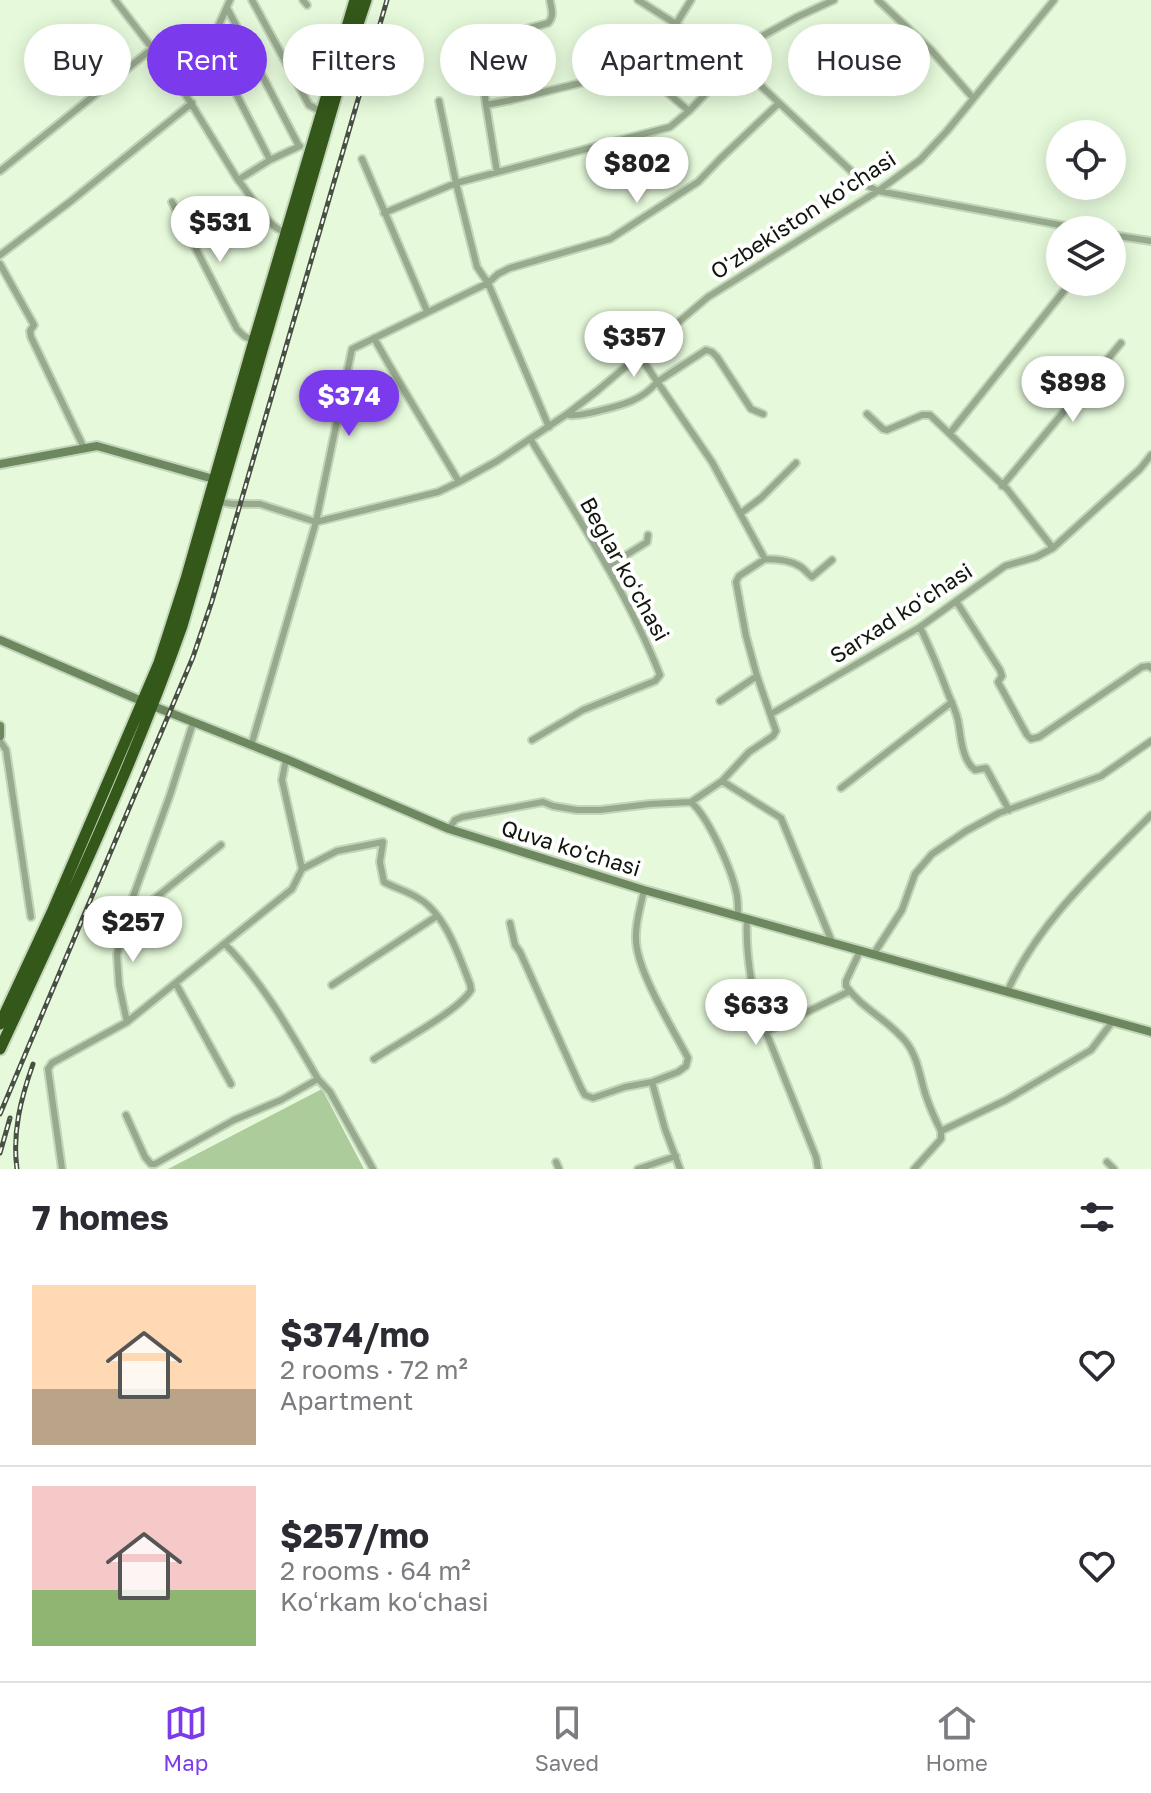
<!DOCTYPE html>
<meta charset="utf-8">
<style>
:root{--surface:#fff;--page:#f2f2f3;--text:#2b2b33;--muted:#7c7c81;--line:#e1e1e2;--accent:#7c3aed}
body{margin:0;font-family:"Golos Text",sans-serif;background:var(--page);color:var(--text);height:100vh;display:flex;flex-direction:column;font-size:30px;white-space:nowrap}
*{box-sizing:border-box;margin:0}
p{font-size:26px;color:var(--muted)}
.icon{flex:none;width:44px;height:44px;fill:none;stroke:currentColor;stroke-width:2;stroke-linecap:round;stroke-linejoin:round}
.map{position:relative;height:1169px;overflow:hidden}
.sheet{display:flex;flex-direction:column;background:var(--surface);flex:1}
.sheet>*{flex:none}
.hud{position:absolute;left:24px;top:24px;width:1104px;height:72px;display:flex;gap:16px}
.controls{position:absolute;left:1046px;top:120px;display:grid;gap:16px}
.controls a{display:grid;place-items:center;width:80px;height:80px;border-radius:50%;background:var(--surface);box-shadow:0 4px 20px #0003;font-size:40px}
.price{position:absolute;translate:-50% -68px;padding:0 18px;border-radius:28px;background:#fff;color:#222;font-size:26px;line-height:52px;filter:drop-shadow(0 2px 4px #0008)}
.price::after{content:'';position:absolute;left:50%;top:48px;width:24px;height:18px;margin-left:-12px;background:inherit;clip-path:polygon(0 0,100% 0,50% 100%)}
.price.current{background:var(--accent);color:#fff}
ul{padding:0;list-style:none}
li{display:flex;align-items:center;gap:24px;height:200px;padding:0 32px}
li+li{border-top:2px solid var(--line)}
li span{display:grid;place-items:center;flex:none;width:224px;height:160px;border-radius:0px;color:#555}
li>.icon{margin-inline-start:auto}
span .icon{width:96px;height:96px;fill:#fffc;stroke-width:1}
li b{font-size:34px}
h2{display:flex;justify-content:space-between;align-items:center;height:96px;padding:0 32px;font-size:34px}
.chip{padding:0 28px;border-radius:36px;background:var(--surface);box-shadow:0 4px 20px #0003;font-size:28px;line-height:72px}
.chip.current{background:var(--accent);color:#fff}
.tabs{display:flex;justify-content:space-around;align-items:center;height:112px;border-top:2px solid var(--line);background:var(--surface);font-size:22px;color:var(--muted)}
.tabs a{display:grid;justify-items:center;gap:4px}
.tabs .current{color:var(--accent)}
.map>svg:first-child{display:block}
</style>
<div class="map">
<svg width="1151" height="1169" viewBox="0 0 1151 1169">
<rect width="100%" height="100%" fill="#e6fadb"/>
<path fill="#adcc9c" d="M322,1089L364,1169H168Z"/>
<g fill="none" stroke-linecap="round" stroke-linejoin="round">
<defs>
<path id="street" d="M115,0L176,79L238,180C254,198 262,223 286,233
M252,0L309,105L322,112
M303,0L307,5
M638,0L676,24L760,85L866,185L878,191L1087,230
M878,0L931,50L973,98
M227,8L299,146
M676,24L691,0
M208,43L225,72L270,160
M724,57L797,17L834,0
M176,79L208,43L218,27L230,0
M439,101L456,183L477,267L488,283L549,427
M486,105L479,42L548,23C555,16 551,8 550,0
M689,111L712,87L738,68
M362,159L427,311
M0,171L153,48
M238,180L270,160L300,146
M172,202L237,329L244,336L254,341
M384,213L456,183L670,127L689,111L643,72L634,70L511,100L486,105L497,172
M1112,235L1151,241
M0,255L71,201L192,103
M0,264L34,325L30,331L31,337L84,448
M374,338C401,387 431,434 459,482
M867,414L883,429L887,430L922,415H930L1007,489L1053,548
M569,415C579,416 585,414 594,412C618,406 641,402 657,382L706,350L712,352L717,357L751,409L763,414
M950,433L1071,282
M531,440C577,516 627,592 660,675L655,681L583,710L532,740
M1002,486L1121,343
M220,502L233,504H260L316,522L352,349L488,283L498,274L510,268L610,239L698,182L720,159L779,103
M741,513L761,498L796,463
M765,559C776,559 792,561 801,567C805,570 808,574 812,577L832,560
M607,567L647,542L648,535
M956,601L1000,670L1002,676L998,682L1027,735L1031,739L1039,737L1142,667L1149,666L1151,668
M920,627C931,650 940,672 949,696C953,705 958,716 959,726C961,740 963,761 975,770L986,768L1009,810
M720,701L757,676
M771,714L920,627L1005,566L1036,557L1053,548L1140,469L1151,455
M0,741L6,750L31,917
M251,746L316,522L438,492L459,482L497,461L567,414L597,391L708,297L878,191L920,160L947,131L1054,0
M722,781L781,818L832,942
M841,788L952,702
M691,802C709,818 733,872 737,896C738,902 738,909 738,916
M449,829L455,820L462,817L543,802L553,806L577,810H600L650,804L691,802L722,781L749,752L773,736L776,731L757,676L746,636L736,582L739,576L765,559L712,462L639,355
M302,869L337,851L383,842L380,862L384,882C395,888 407,891 418,898C445,913 459,956 470,984L471,990C459,1011 396,1044 374,1059
M747,918C745,955 753,990 760,1026L766,1032L816,1157L818,1169
M125,919L143,908L221,845
M510,923L515,945L520,952L581,1088L585,1095L593,1098L625,1087L652,1082L678,1072L686,1066L688,1058C673,1029 636,970 636,939C635,922 641,906 644,890
M225,944C264,984 290,1031 318,1079
M860,951L846,981V986C862,1009 889,1020 906,1042C918,1057 920,1078 926,1096C930,1108 935,1119 941,1131L1006,1100L1091,1050L1113,1021
M873,955L902,910L915,874L932,854L966,831L999,813L1101,776L1151,741
M176,984L231,1084
M332,985L437,916
M1007,992C1038,922 1098,869 1151,815
M127,1022L292,889L302,869L282,780L286,759
M766,1032L850,991
M652,1082L665,1129L680,1169
M126,1115L145,1157L151,1164H155L234,1120L281,1100L318,1079L330,1092L373,1169
M556,1162L559,1169
M1107,1162L1114,1169
M62,1169L48,1069L52,1063L127,1022L119,985L117,955L125,919L170,795L193,723
M638,1169L676,1156
M914,1169L941,1139V1131"/>
<path id="secondary" d="M0,464L97,446L217,480
M0,640L153,706L286,759L449,829L644,890L1151,1032
M0,726V736"/>
<path id="highway" d="M0,1024L53,910L159,663L186,579L254,341L355,0
M0,1049C65,910 131,770 182,626L348,54L366,0"/>
</defs>
<use href="#street" stroke="#c4d6ba" stroke-width="10"/>
<use href="#secondary" stroke="#c4d6ba" stroke-width="12"/>
<use href="#highway" stroke="#c4d6ba" stroke-width="15"/>
<use href="#street" stroke="#98aa8e" stroke-width="6"/>
<use href="#secondary" stroke="#6d875e" stroke-width="8"/>
<use href="#highway" stroke="#34581a" stroke-width="11"/>
<defs>
<path id="rail" d="M0,1114L193,657L212,601L387,0
M0,1153L10,1118
M17,1169C12,1132 21,1098 33,1064"/>
</defs>
<use href="#rail" stroke="#475041" stroke-width="5"/>
<use href="#rail" stroke="#fff" stroke-width="2" stroke-dasharray="6" stroke-linecap="butt"/>
</g>
<g text-anchor="middle" stroke-width="8" stroke-linejoin="round" paint-order="stroke">
<g font-size="22" fill="#10160c" stroke="#fff">
<text transform="translate(803 215) rotate(-33)" y="8">O'zbekiston ko'chasi</text>
<text transform="translate(625 569) rotate(61)" y="8">Beglar koʻchasi</text>
<text transform="translate(901 613) rotate(-33)" y="8">Sarxad koʻchasi</text>
<text transform="translate(571 848) rotate(17)" y="8">Quva ko'chasi</text>
</g>
</g>
</svg>
<div class="controls">
<a><svg class="icon" aria-label="locate" viewBox="0 0 24 24"><circle cx="12" cy="12" r="6"/><path d="M12 2v4M12 18v4M2 12h4M18 12h4"/></svg></a>
<a><svg class="icon" aria-label="layers" viewBox="0 0 24 24"><path d="M12 4l9 5-9 5-9-5zM3 14l9 5 9-5"/></svg></a>
</div>
<b class="price" style="left:637px;top:205px">$802</b>
<b class="price" style="left:220px;top:264px">$531</b>
<b class="price" style="left:634px;top:379px">$357</b>
<b class="price" style="left:1073px;top:424px">$898</b>
<b class="price current" style="left:349px;top:438px">$374</b>
<b class="price" style="left:133px;top:964px">$257</b>
<b class="price" style="left:756px;top:1047px">$633</b>
<div class="hud">
<a class="chip">Buy</a>
<a class="chip current">Rent</a>
<a class="chip">Filters</a>
<a class="chip">New</a>
<a class="chip">Apartment</a>
<a class="chip">House</a>
</div>
</div>
<section class="sheet">
<h2>7 homes<svg class="icon" aria-label="filters" viewBox="0 0 24 24"><path d="M4 7h16M4 17h16"/><circle cx="9" cy="7" r="2"/><circle cx="15" cy="17" r="2"/></svg></h2>
<ul>
<li><span style="background:linear-gradient(#ffd9b3 65%,#b9a48a 0)"><svg class="icon" aria-label="home" viewBox="0 0 24 24"><path d="M3 11l9-7 9 7M6 9v11h12V9"/></svg></span><div><b>$374/mo</b><p>2 rooms · 72 m²</p><p>Apartment</p></div><svg class="icon" aria-label="heart" viewBox="0 0 24 24"><path d="M12 20l-8-8c-3-5 5-10 8-4 3-6 11-1 8 4z"/></svg></li>
<li><span style="background:linear-gradient(#f6c9c9 65%,#8fb573 0)"><svg class="icon" aria-label="home" viewBox="0 0 24 24"><path d="M3 11l9-7 9 7M6 9v11h12V9"/></svg></span><div><b>$257/mo</b><p>2 rooms · 64 m²</p><p>Koʻrkam koʻchasi</p></div><svg class="icon" aria-label="heart" viewBox="0 0 24 24"><path d="M12 20l-8-8c-3-5 5-10 8-4 3-6 11-1 8 4z"/></svg></li>
</ul>
</section>
<nav class="tabs">
<a class="current"><svg class="icon" aria-label="map" viewBox="0 0 24 24"><path d="M3 6l6-2 6 2 6-2v14l-6 2-6-2-6 2zM9 4v14M15 6v14"/></svg>Map</a>
<a><svg class="icon" aria-label="saved" viewBox="0 0 24 24"><path d="M7 4h10v16l-5-4-5 4z"/></svg>Saved</a>
<a><svg class="icon" aria-label="home" viewBox="0 0 24 24"><path d="M3 11l9-7 9 7M6 9v11h12V9"/></svg>Home</a>
</nav>
